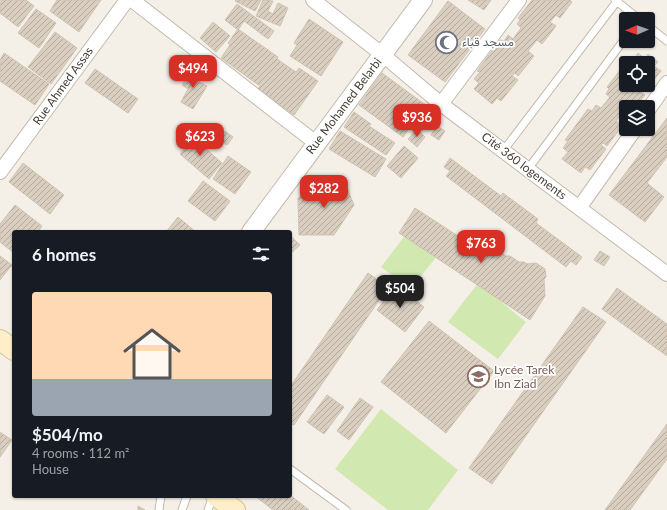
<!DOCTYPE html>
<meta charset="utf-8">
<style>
:root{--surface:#171b24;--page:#20242c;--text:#f1f3f6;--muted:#9ea1a6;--line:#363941;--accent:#d93025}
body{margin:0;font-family:Lato,Vazirmatn,sans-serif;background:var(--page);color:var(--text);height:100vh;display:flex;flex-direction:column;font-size:15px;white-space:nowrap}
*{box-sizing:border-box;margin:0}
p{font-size:13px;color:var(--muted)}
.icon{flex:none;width:22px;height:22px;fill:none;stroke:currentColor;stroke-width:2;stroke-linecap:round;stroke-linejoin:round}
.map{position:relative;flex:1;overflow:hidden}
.sheet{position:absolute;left:12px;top:230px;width:280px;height:268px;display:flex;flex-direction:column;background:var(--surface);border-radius:4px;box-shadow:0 1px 3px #0004}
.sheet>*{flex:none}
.needle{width:26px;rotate:268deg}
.fabs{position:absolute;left:619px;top:12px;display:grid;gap:8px}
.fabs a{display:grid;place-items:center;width:36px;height:36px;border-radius:4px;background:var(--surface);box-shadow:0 1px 3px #0004;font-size:20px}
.price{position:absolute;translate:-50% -34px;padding:0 9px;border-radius:8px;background:var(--accent);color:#fff;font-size:13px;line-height:26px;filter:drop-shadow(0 1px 2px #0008)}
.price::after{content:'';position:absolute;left:50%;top:24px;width:12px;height:9px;margin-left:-6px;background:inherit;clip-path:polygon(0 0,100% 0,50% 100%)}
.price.selected{background:#222;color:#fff}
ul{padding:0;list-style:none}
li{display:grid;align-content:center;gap:8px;height:212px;padding:0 20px}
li+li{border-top:1px solid var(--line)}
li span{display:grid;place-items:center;height:124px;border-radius:4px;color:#555}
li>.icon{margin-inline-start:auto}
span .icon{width:72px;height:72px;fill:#fffc;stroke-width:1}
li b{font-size:17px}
h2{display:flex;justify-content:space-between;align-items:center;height:48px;padding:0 20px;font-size:17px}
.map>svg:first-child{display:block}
</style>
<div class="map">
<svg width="667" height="510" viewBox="0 0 667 510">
<defs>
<pattern id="building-hatch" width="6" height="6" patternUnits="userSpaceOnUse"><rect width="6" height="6" fill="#d9cec0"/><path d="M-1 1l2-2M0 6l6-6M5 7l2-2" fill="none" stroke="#b2a99d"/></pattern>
</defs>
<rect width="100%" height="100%" fill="#f4f0e8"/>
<path fill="#d1e8b1" d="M419,217L448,242L411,289L381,267Z
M478,283L526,322L498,359L448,322Z
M381,409L458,470L428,510H388L335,469Z"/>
<path fill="url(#building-hatch)" stroke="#d0c3b1" d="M1,0H26L34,6L18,27L0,13Z
M57,0H101L79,32L50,11Z
M236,0H261L255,11L235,1Z
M263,0L273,1L268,11L273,14L278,3L288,8L280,26L256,16Z
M468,0H491L484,10Z
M532,0H570L572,2L560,18L556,15L550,22L556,26L542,44L537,40L528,51L534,56L518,76L515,73L512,76L518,80L501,101L497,98L492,104L474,89L479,83L474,79L480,72L477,71L500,40L504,41L508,35L513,39L521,28L517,24L520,20L518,18Z
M448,1L485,29L445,82L408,55Z
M237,4L274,31L268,39L244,21L238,30L225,20Z
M36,9L56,23L39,48L18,33Z
M309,19L343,42L321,76L290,56L297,45L294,43Z
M213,22L230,36L216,52L200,38Z
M238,29L278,57L277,59L296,72L299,68L318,81L294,115L258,89L260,86L221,58L230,45L228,43Z
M55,32L77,48L51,84L28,67Z
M4,53L49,84L35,105L0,81V60Z
M638,53L645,59L648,54L658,62L654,66L661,71L648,87L645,85H648V63H626V85H644L639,91L645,95L635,107H626V110L625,109L616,121L622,126L607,146L603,143L601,145L606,149L590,170L585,167L581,173L562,159L568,152L563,148L568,141L565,140L588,109L592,111L596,105L601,108L610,97L606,94L609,89L607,87L631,56L634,59Z
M95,69L138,99L128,113L85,83Z
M191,69L201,75L197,81L207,86L193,109L181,102L188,89L182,85Z
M382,73L427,106L423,111L415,105L412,108L420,113L403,137L359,105Z
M354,112L371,124L369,126L395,143L386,155L344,127Z
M667,118V157L647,183L664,197L645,222L609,195Z
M437,126L445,131L439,140L431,135Z
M417,129L425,137L417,147L408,139Z
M225,131L233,137L227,145L219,139Z
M340,131L386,159L375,177L329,149Z
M189,134L222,163L209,179L180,154L186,147L181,142Z
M404,146L418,158L401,178L387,166Z
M228,156L251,172L235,194L213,179Z
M450,158L501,196L503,193L538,219L536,223L582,257L576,265L571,261L566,267L446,176L450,171L444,167Z
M23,163L64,195L50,214L9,182Z
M203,181L230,201L215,221L188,201Z
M345,183L354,205L334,235H299L298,199L307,187Z
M15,205L42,226L38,232H14V253L0,242V224Z
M415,208L464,240H467L466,231H471L488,242H493V250H496L506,256H510L519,262H524L527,264L536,263L545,269L546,277L544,279L545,296L530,320L399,233Z
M178,217L196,232H166Z
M291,236L300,245L290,254V237Z
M600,251L610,257L604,266L594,260Z
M0,256L12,265L0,280Z
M368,273L388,287L294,425L290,423V387Z
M395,286L424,307L405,332L377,310Z
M617,288L667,324V356L602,309Z
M583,307L606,322L492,484L469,468Z
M429,321L494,371L446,433L381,382Z
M327,395L344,407L324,434L307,422Z
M360,398L373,407L349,440L337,431Z
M667,424V459L630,510H605Z
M0,432L12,440L0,457Z
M290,495L309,510H273L255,496Z
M138,506L145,510H138Z"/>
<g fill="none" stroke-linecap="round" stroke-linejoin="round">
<defs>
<path id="service" d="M615,0L639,19
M648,26L667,41
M503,151L618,0
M528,169L626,37
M290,469L346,510
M159,510L161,496
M182,510L187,496
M208,510L213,496"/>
<path id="minor" d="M132,0L316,143
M313,0L383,55L441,104L667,274
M441,104L519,0
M648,110L667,83
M0,172L127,0
M579,208L635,129"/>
<path id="tertiary" d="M251,232L423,0"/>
<path id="secondary" d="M0,340L14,350
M216,496L235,510"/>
</defs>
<use href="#service" stroke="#c2baae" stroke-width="9"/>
<use href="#minor" stroke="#c2baae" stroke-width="16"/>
<use href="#tertiary" stroke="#c2baae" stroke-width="20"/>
<use href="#secondary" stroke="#d4c298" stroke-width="22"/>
<use href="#service" stroke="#fff" stroke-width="7"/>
<use href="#minor" stroke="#fff" stroke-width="14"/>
<use href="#tertiary" stroke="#fff" stroke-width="18"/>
<use href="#secondary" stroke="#feefc8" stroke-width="20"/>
</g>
<defs>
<symbol id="mosque-ring" viewBox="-11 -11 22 22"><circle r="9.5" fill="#fff" stroke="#6b7280" stroke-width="1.5"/><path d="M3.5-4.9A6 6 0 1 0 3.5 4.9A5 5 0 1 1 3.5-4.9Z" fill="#6b7280"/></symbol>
<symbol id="school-ring" viewBox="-11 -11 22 22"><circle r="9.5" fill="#fff" stroke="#8d6e63" stroke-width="1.5"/><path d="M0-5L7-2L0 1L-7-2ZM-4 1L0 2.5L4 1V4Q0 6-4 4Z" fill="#8d6e63"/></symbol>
</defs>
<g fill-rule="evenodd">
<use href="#mosque-ring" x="434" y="30" width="25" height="25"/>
<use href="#school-ring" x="466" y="364" width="25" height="25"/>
</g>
<g text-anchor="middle" stroke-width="3.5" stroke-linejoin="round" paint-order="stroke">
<g font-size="12" fill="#5b616d" stroke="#fff" text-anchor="start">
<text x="462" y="46">مسجد قباء</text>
</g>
<g font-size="12" fill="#474037" stroke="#fff">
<text transform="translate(63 86) rotate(-54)" y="4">Rue Ahmed Assas</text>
<text transform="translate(344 106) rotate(-53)" y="4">Rue Mohamed Belarbi</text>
<text transform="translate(524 166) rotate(37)" y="4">Cité 360 logements</text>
</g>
<g font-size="12" fill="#785e54" stroke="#fff" text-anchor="start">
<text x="494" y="374">Lycée Tarek<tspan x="494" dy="14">Ibn Ziad</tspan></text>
</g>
</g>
</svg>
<div class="fabs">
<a><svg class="needle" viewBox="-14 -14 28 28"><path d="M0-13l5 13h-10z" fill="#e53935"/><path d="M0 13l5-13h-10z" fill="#9ea1a6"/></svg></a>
<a><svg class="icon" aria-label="locate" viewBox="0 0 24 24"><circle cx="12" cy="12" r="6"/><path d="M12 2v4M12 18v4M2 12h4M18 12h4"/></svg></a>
<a><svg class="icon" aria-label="layers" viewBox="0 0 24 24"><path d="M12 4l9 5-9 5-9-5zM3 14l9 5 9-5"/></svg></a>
</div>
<b class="price" style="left:193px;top:89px">$494</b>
<b class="price" style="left:417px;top:138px">$936</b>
<b class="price" style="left:200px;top:157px">$623</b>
<b class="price" style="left:324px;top:209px">$282</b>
<b class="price" style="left:481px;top:264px">$763</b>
<b class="price selected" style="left:400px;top:309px">$504</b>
<section class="sheet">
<h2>6 homes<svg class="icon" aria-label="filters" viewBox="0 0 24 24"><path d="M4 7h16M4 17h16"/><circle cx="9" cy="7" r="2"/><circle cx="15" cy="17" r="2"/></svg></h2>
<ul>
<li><span style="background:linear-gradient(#ffd9b3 70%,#9aa5b1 0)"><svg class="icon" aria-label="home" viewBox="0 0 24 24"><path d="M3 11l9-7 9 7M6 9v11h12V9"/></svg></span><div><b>$504/mo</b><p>4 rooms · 112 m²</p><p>House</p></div></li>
</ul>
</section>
</div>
